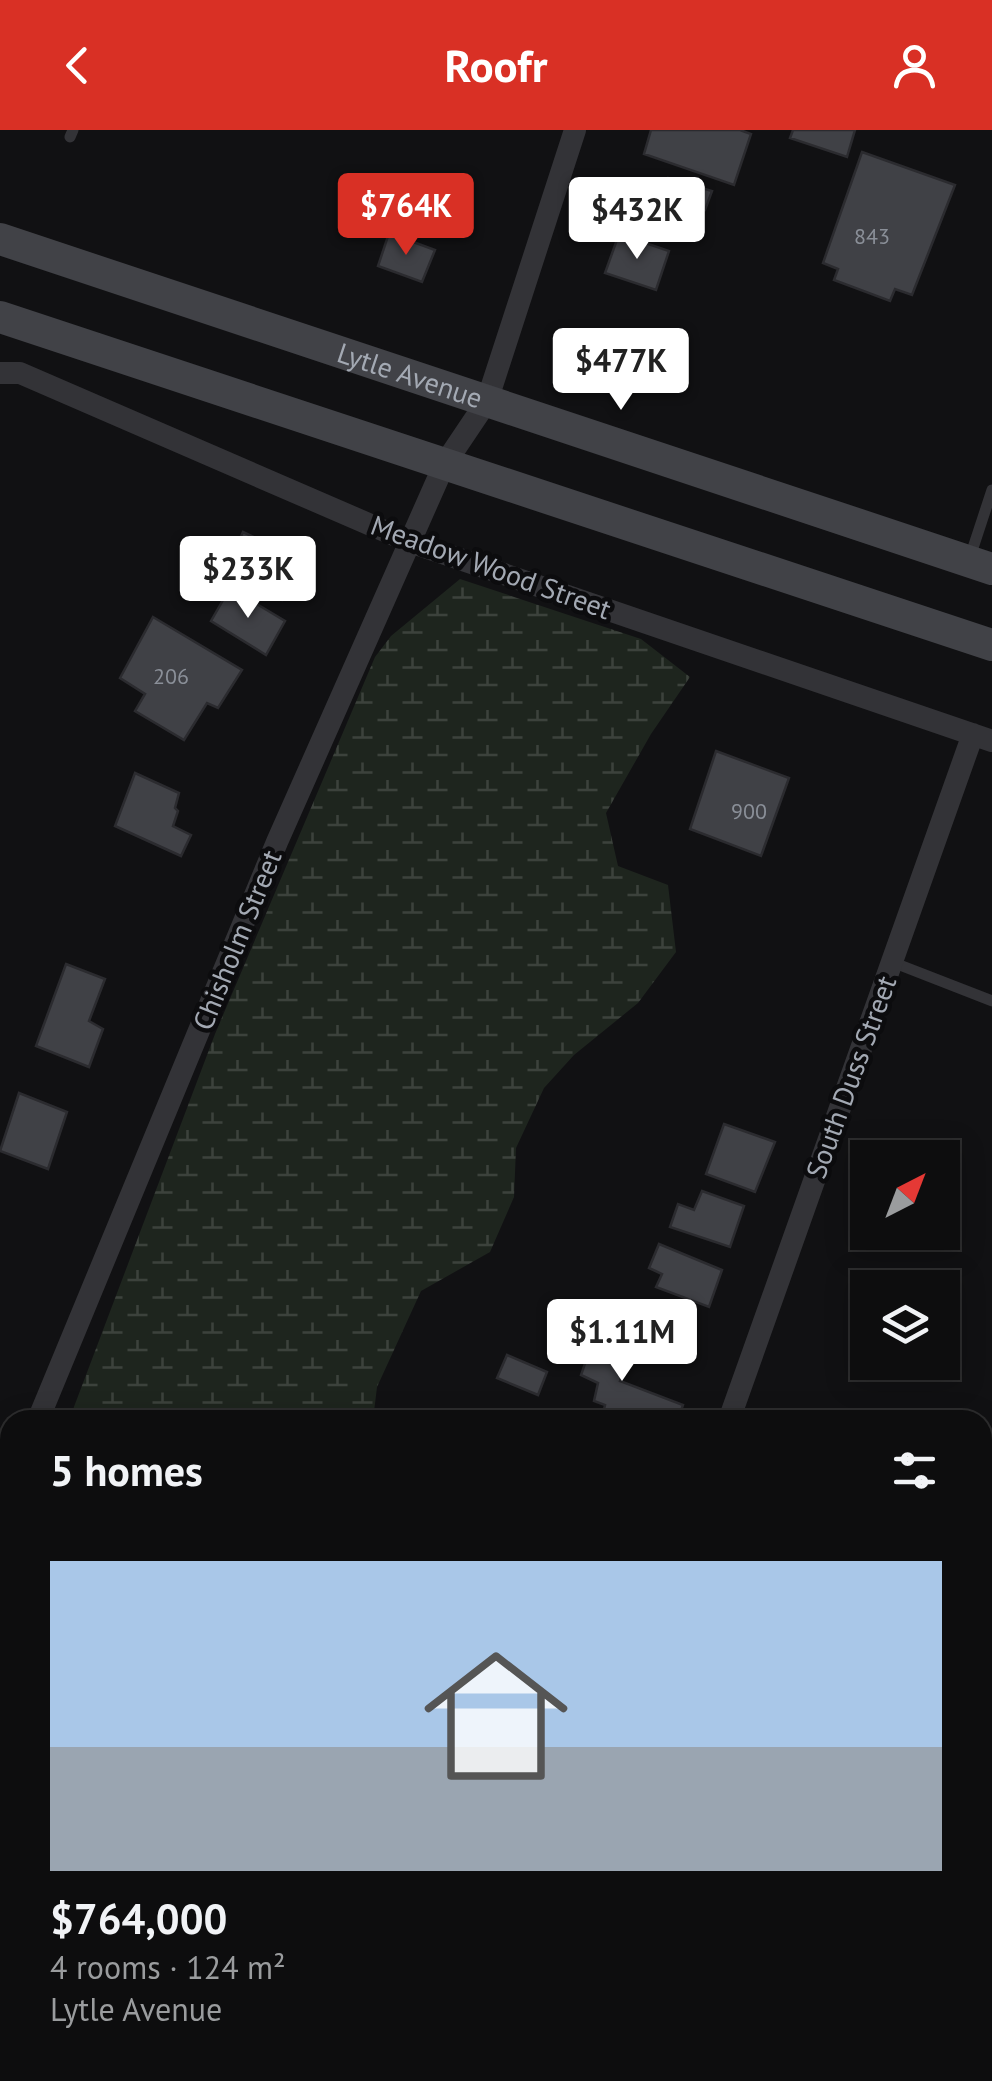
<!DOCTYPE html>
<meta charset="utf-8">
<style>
:root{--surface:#0d0d0e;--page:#161617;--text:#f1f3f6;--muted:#9a9c9e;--line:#2d2d2e;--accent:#d93025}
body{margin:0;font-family:"PT Sans",sans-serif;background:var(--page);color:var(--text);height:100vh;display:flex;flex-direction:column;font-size:38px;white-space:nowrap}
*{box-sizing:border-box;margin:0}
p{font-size:32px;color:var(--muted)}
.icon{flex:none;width:55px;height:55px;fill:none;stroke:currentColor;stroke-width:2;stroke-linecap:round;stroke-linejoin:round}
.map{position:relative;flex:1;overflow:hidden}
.sheet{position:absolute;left:0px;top:1280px;width:992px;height:672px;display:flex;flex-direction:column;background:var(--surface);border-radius:30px 30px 0 0;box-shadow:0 5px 25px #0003,0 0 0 2px var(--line)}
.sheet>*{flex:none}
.needle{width:65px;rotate:42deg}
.buttons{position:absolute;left:850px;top:1010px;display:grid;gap:20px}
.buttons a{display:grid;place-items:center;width:110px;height:110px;border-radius:0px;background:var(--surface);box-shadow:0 5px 25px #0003,0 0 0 2px var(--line);font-size:50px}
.price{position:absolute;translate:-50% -85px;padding:0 22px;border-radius:10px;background:#fff;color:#222;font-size:32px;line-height:65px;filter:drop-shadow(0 2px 5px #0008)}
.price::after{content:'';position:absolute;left:50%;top:60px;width:30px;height:22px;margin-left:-15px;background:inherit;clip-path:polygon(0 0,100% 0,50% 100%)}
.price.active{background:var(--accent);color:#fff}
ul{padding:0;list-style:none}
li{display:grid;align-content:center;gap:20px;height:530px;padding:0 50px}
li+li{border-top:2px solid var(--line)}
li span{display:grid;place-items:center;height:310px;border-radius:0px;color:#555}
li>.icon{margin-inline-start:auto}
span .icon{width:180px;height:180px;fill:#fffc;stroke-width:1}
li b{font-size:42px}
h2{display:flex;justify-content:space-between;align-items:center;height:120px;padding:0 50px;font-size:42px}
header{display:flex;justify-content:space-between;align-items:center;height:130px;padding:0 50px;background:var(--accent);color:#fff;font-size:45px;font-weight:800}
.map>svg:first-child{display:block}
</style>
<header><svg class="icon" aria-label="back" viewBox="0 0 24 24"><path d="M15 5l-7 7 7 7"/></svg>Roofr<svg class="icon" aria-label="person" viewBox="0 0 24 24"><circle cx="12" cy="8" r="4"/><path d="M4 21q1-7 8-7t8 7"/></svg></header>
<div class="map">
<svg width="992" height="1951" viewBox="0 0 992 1951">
<defs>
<pattern id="grass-tufts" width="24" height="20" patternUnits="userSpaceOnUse" patternTransform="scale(2.5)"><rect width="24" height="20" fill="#1e251e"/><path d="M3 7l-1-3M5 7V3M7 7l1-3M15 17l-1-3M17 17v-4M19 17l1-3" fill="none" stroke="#3c423c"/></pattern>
<pattern id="wetland-marsh" width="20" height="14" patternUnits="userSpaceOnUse" patternTransform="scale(2.5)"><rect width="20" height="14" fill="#1e251e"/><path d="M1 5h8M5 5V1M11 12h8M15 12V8" fill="none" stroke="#3c423c"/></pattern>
</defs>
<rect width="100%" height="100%" fill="#111113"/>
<path fill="url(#grass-tufts)" d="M992,1716V1827L983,1820L982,1726Z"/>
<path fill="url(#wetland-marsh)" d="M460,449L641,509L690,547L651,604L606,683L618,736L668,755L676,822L638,873L574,925L544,958L516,1018L514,1067L490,1122L421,1161L377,1257L373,1290H69L215,904L375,527L391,506Z
M10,1450V1613L0,1609V1477Z
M0,1646L10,1651V1942H353L361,1951H0Z
M983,1820L992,1827V1951H764L772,1942H982Z"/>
<path fill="#404146" stroke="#2b2b2f" stroke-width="2.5" d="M651,0H740L751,4L734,55L644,24Z
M793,0H855L847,27L790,8Z
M862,22L955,55L912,165L895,159L890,171L834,150L838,139L823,133Z
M668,48L712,61L705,80L692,77L684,107L624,88L634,52L662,62Z
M389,103L435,120L422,152L378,136Z
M619,104L669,121L656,160L605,143Z
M243,402L310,434L294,468L286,464L282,470L225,441Z
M230,458L285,491L266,525L211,491Z
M153,487L242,540L218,578L207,573L184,610L135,581L145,564L120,548Z
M716,621L789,648L761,726L690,699Z
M135,643L179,663L175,678L178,681L173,696L191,705L181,726L115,696Z
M66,834L105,849L89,891L103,899L89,937L36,916Z
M19,963L67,982L48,1039L0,1021Z
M724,994L775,1012L755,1062L706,1044Z
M702,1061L744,1076L730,1117L670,1097L678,1074L694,1080Z
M659,1114L722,1140L709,1177L656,1157L662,1144L649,1138Z
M597,1199L633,1213L620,1251L683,1275L678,1290L602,1289L605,1275L594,1271L598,1253L581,1245Z
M507,1225L547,1242L538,1265L497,1248Z
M992,1478V1503L984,1500Z"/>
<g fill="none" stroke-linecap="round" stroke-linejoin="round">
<path stroke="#333337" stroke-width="11" d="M70,7L73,0
M970,427L992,360
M892,832L992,871
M982,1402L992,1406
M982,1820L992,1827"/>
<path stroke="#333337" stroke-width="22" d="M0,243H20L410,412L992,611
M38,1290L277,712L444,335L487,271L575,0
M729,1290L973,604
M0,1377L10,1355
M0,1627L10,1632
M688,1942L707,1951"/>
<g stroke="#414247" stroke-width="32">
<path id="s1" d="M0,109L992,439"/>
<path d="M0,187L992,515"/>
<path d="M982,1726L992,1716"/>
<path d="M764,1951L772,1942"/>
</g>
</g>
<g text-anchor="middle" stroke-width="9" stroke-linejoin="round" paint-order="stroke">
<g font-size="22" fill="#8a8f98">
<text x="872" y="114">843</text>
<text x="171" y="554">206</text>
<text x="749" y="689">900</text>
</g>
<g font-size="28" fill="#a3a9b3" stroke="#0c0c0e">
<text dy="10" stroke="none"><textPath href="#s1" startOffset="432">Lytle Avenue</textPath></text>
<text transform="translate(491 437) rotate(20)" y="10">Meadow Wood Street</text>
<text transform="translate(237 810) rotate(-68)" y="10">Chisholm Street</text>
<text transform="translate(851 947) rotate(-70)" y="10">South Duss Street</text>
</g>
</g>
</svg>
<div class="buttons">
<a><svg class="needle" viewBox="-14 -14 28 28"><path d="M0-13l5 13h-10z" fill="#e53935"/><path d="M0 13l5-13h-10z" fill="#9a9c9e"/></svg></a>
<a><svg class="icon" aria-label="layers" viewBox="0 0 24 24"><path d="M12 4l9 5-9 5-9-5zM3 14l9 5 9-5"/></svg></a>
</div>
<b class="price active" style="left:406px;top:128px">$764K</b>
<b class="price" style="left:637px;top:132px">$432K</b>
<b class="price" style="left:621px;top:283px">$477K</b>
<b class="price" style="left:248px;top:491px">$233K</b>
<b class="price" style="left:622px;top:1254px">$1.11M</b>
<section class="sheet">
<h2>5 homes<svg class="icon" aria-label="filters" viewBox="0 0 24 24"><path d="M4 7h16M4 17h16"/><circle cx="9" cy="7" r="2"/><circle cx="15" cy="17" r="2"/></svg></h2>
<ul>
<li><span style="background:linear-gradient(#a9c7e8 60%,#9aa5b1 0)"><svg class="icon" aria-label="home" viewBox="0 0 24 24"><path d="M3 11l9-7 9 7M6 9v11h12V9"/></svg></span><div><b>$764,000</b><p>4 rooms · 124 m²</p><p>Lytle Avenue</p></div></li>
</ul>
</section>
</div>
